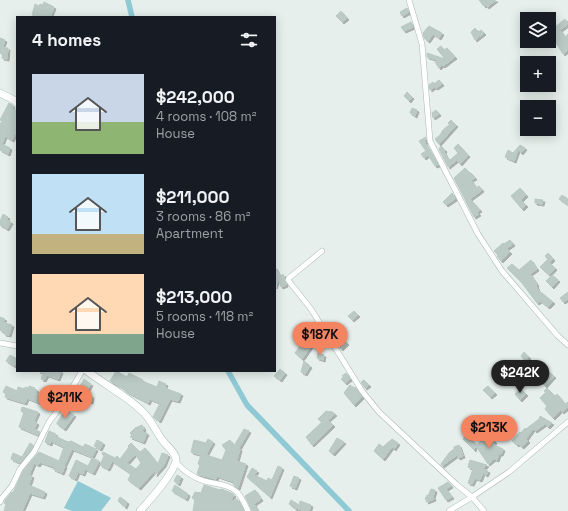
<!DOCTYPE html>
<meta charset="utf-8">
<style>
:root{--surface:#171b24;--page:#242831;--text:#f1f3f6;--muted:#9ea1a6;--accent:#f4845f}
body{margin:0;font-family:"Space Grotesk",sans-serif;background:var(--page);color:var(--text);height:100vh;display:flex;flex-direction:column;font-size:15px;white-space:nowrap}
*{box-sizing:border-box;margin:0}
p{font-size:13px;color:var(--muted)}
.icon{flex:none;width:22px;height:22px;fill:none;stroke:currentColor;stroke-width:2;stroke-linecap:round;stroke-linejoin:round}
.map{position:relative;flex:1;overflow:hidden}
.panel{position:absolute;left:16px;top:16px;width:260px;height:356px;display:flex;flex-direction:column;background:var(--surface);border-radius:0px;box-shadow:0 2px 10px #0003}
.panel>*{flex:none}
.fabs{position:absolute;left:520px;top:12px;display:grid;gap:8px}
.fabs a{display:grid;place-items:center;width:36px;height:36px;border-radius:0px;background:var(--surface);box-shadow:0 2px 10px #0003;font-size:20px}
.price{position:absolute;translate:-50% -34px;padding:0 9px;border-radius:14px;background:var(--accent);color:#111;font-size:13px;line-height:26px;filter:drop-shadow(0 1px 2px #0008)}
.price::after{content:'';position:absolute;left:50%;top:24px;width:12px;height:9px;margin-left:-6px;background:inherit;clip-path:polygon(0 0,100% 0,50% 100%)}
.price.selected{background:#222;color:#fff}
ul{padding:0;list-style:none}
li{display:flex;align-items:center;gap:12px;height:100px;padding:0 16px}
li span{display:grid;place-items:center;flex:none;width:112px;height:80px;border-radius:0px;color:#555}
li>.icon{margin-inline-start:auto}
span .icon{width:48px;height:48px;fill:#fffc;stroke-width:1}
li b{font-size:17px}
h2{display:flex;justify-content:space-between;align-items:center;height:48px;padding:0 16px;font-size:17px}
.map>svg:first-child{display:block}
</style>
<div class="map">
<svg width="568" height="511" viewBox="0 0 568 511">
<defs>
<filter id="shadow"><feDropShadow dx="2" dy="2" stdDeviation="0" flood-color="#0004"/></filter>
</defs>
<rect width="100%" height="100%" fill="#e6efeb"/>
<path fill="#8ec9d4" d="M78,481L111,498L101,511H72L64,508Z"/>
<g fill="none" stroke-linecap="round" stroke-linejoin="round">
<path stroke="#8ec9d4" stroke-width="5.5" d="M128,0L132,17
M228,371L247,405L349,511"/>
</g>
<path fill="#bbcac4" stroke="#b8c9c2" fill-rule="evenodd" filter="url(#shadow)" d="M479,0H496L487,7L486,5L484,6Z
M44,2L54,7L50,17H38L32,15L35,4L39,6L40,4L43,5Z
M407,8L409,12L402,16L400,12Z
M341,11L347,18L342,22L336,16Z
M565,19L568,24L560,30L565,37L568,34V50L563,54L549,32Z
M411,22L413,27L404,31L401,27Z
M429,26L442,33L439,38L433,34L428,41L424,38L423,33Z
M475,28L478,32L481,30L484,33L475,40L471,32Z
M0,38L5,40L2,48H8L7,59L2,58L3,54L0,53Z
M441,46L444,50L447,48L455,57L443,66L442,65L439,68L435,62L437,60L427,57V53L445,59L437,49Z
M439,80L442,84L436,88L434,87L430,90L429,85L433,82L434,84Z
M407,92L412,97L409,101L404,96Z
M9,103L13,106L12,108L17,111V126L15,131L16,132L12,140L5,136L2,144L10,148L8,154L0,150V124L2,121L0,120Z
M412,108L417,110L415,116L410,113Z
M436,110L439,114L433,118L432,113Z
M451,120L456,125L439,144L435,139L440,135L443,130L450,124L448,123Z
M426,137L425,143L438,165L435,166L428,155L424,158L421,154L426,151L419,141Z
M458,144L468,155L460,164L457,160L448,167L439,149L441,146L445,150L444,152L449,161L458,153L454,148Z
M520,145L525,148L521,153L518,150L514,161L505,157L508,150L513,153Z
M465,168L470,173H471L475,178L471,180L476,188L479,186L482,190L470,199L480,210L477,212L479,214L474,217L454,178Z
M520,188L526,195L521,200L526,205L522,209L511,196Z
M452,193L455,199L446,205L443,202Z
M562,195L568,199V205L559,199Z
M535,199L543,200L542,204L535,203Z
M3,214L8,217L7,220L11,222L7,229L0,225V221Z
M510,240L513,244L506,249L510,252L501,261L497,256L498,255L494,251L503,243L504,244Z
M548,253L553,259L550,262L545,256Z
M531,260L537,269L530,274L535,281L537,285L536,286L538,288L537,289L553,302L548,307L540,301L537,303L522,283L507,268L512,264L519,270Z
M547,260L555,268L549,275L540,267Z
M275,267L280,276L279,278L283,274L286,285L281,287L279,278L275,287Z
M552,275L558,280L552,287L546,281Z
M568,292V299L563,302L560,298Z
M354,311L358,315L352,320L348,316Z
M0,317L5,319L3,322L12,325L9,335L4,334L5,332L0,330Z
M331,328L332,330L335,328L339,333L336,335L341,343L344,340L347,343L341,349L328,329Z
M306,342L311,346L302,359L295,353L302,343L304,345Z
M524,352L529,357L525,361L521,356Z
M318,353L324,355L323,360L317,358Z
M10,355L17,359L14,366L6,361Z
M304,361L310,366L305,374L301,372Z
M280,369L285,373L280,380L274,376Z
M509,369L513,374L510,377L508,375L507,376L504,373Z
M537,370L543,377L549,372L554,376L545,386L533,374Z
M38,371H61L58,379L47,375L44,380L41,379L43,373Z
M116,371L127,377L129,373L143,380L142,381L157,387L159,381L166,384L165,387L167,388V389L181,394L178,401L170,399L159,421L153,417L160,403L150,399L148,403L127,392L123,389V388L110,381Z
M346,373L350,379L345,383L341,379L344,377L342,376Z
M84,379L91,384L85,394L92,396L91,402L82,399L80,401L74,397Z
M364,380L369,385L365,388L361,382Z
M59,385L63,388L59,396L54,394Z
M350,385L354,388L355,387L362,397L354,405L344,393Z
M6,386L17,391L18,387L25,389V387L29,388V386L35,388L34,389L37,390L36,393L43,396L40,403L27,398L25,403L5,397L6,394L3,392Z
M488,386L495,393L490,397L483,390Z
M520,388L526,394L520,400L515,394Z
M547,388L555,396L557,394L565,404L568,402V407L562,412L561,410L553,418L545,409L547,406L540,398L546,392L544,391Z
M22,407L38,412L34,421L37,423L34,429L40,432L38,435L19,427L24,412L21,411Z
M65,410L74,415L64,429L57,424V423Z
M326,411L330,412L331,411L335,414L328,420L333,425L312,445L306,437L322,422L318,419Z
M540,416L552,423L548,427L545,424L535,431L533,429L526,439L528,441L522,447L518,444L517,445L512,441L520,432L521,433L525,428L526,429L539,419Z
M142,425L144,429L141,432L147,433L143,442L130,437L132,435L130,433L135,428Z
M244,429L249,431L239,448L240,449L237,460V461L246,464L238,488L233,484L234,482L217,476L216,479L197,474L200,465L198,464L201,455L191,452L194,440L206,443L208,439L213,442L206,455L222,460L226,450L222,445L230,440L234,446Z
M49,431L56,434L55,436L68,442L71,441L83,447L85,444L96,449L92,457L72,449L64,466H65L62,473L53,469L54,467L40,462L38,465L34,463L29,475L32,476L29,485L45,492L43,497L30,493L22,511H4L6,504L4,503L6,499L12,492L13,493L23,471L39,452L59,461L64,447L51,441L50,444L45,442Z
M488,433L495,442L492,444L503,449L501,454H499L497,460L494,459L488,464L476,446Z
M466,435L476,444L474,450L463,439Z
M337,438L344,442L333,454L329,451Z
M392,439L398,443L394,449L392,447L383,459L374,451L379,444L383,447Z
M97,440L103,443L100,449L94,446Z
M30,443L33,445L31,450L20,463L11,459L13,453L22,457Z
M131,443L140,452L145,448L158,464L162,453L168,455L164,465L155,475L157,468L139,488L128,480L131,474L112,461L108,469L100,465L104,456L102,454L103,452L115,458L117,456L120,459L129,447L128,446ZM135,454L141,463L136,469L127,463Z
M459,445L463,456L458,458L457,455L442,466L441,464L449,453L454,449V447Z
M92,458L99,461L93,473L85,469L83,474L78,472L75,479L69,476L76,460L88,466Z
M470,460L487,465L483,469L488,471L486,475L483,473L480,480L475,478L472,484L468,483L473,469L468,467Z
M278,466L282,468L270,497L247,477L252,468L257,471L254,475L267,481L268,478L272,480Z
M177,475L181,477L178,484L174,481Z
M294,476L299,478L295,488L290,486Z
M448,482L451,486L446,489L452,497L446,500L438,488Z
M175,485L188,494L186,499L172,491Z
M204,485L220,490L221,489L224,490L231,493L234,495L229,503L237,499L244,511H193L195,499L192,498L195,492L201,493Z
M431,489L435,490L433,497L434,499L426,502L427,500L425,499L427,495L428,496Z
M255,490L261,499L254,504L258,511H252L245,496Z
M120,497L127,502L125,507L118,501Z
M291,500L299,505L300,501L311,505L309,511H305L296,508V509L289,504Z"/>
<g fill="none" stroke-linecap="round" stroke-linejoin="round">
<defs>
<path id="minor" d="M409,0L422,44L430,141L478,234L502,271L558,336L568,345
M322,251L289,278L288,280L311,309L362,391L379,412L457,485L472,497L449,511
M0,343L17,346
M176,462C182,470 194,478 204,481C215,484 228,484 237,492C242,497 245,505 248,511
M0,502L2,498L12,486L20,469L34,452L49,422L64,402L82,371
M484,511L472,497L509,472L568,422"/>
<path id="secondary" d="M0,93L14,100L17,103
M87,371C105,385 129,397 144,413C152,421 156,432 163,441C167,446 177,454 176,461C172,476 150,500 140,511"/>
</defs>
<use href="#minor" stroke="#a8b8b2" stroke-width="6"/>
<use href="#secondary" stroke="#a4bbb3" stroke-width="8"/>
<use href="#minor" stroke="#fff" stroke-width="5"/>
<use href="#secondary" stroke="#fff" stroke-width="7"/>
</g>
</svg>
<div class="fabs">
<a><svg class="icon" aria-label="layers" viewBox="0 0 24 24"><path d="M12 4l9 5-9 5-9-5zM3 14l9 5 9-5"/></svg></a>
<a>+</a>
<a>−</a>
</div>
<b class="price" style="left:320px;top:356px">$187K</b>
<b class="price selected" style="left:520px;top:394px">$242K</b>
<b class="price" style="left:65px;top:419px">$211K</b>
<b class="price" style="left:489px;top:449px">$213K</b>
<section class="panel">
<h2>4 homes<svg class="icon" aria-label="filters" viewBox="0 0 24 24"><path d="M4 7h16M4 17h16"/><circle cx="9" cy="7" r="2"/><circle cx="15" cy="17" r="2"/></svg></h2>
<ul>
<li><span style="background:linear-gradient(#c9d6e8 60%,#8fb573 0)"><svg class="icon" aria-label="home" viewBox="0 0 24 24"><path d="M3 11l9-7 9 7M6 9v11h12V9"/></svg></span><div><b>$242,000</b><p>4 rooms · 108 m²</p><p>House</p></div></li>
<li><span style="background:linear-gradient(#bfe0f5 75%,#c2b280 0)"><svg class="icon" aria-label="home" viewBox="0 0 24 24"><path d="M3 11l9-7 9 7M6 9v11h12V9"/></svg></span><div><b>$211,000</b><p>3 rooms · 86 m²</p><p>Apartment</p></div></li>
<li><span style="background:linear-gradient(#ffd9b3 75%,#7fa58c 0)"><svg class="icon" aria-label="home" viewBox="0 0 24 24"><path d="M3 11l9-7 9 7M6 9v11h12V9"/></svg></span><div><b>$213,000</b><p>5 rooms · 118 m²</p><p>House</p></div></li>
</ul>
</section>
</div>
